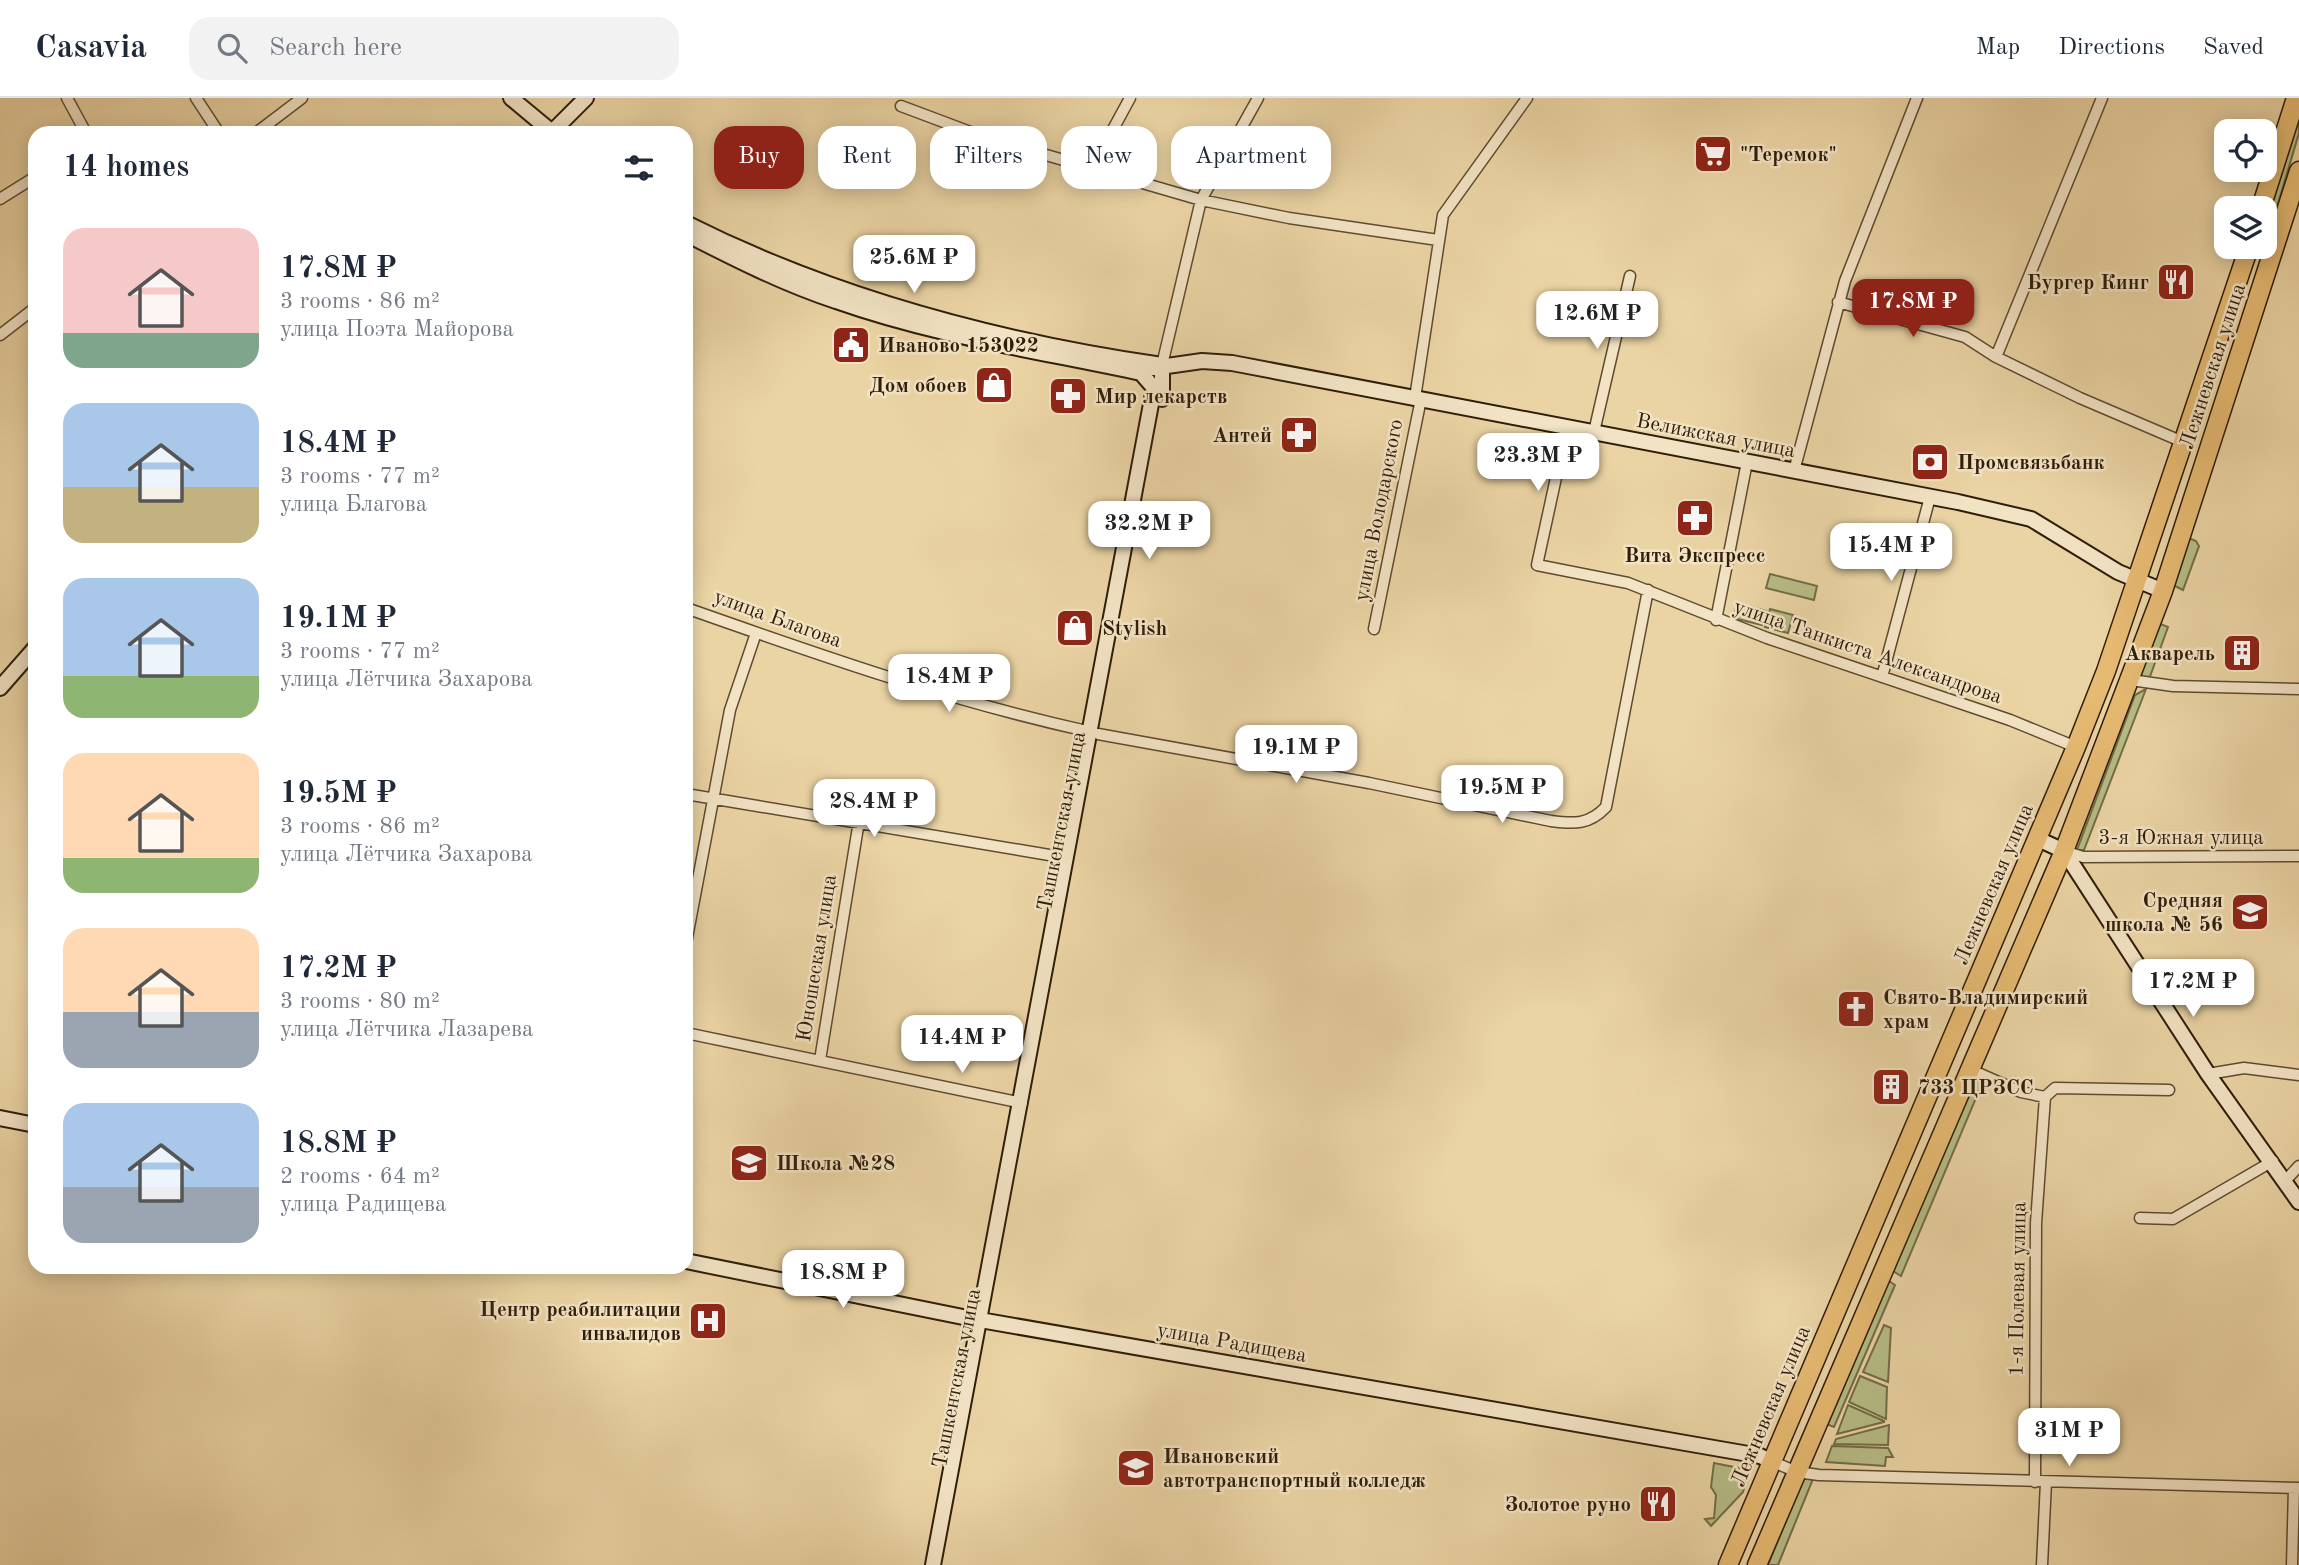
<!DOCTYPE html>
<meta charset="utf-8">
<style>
:root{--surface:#fff;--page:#f2f2f3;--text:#1f2937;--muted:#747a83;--line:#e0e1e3;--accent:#8f2418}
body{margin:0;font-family:"Old Standard TT",serif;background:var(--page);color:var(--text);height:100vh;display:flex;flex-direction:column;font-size:26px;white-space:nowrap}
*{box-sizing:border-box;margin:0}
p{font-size:23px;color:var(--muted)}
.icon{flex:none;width:38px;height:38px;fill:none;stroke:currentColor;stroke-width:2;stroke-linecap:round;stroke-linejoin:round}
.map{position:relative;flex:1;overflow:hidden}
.drawer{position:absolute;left:28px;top:28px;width:665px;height:1148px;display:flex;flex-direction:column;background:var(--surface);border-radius:21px;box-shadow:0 4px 18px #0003}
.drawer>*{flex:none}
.guide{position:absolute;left:714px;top:28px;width:665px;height:63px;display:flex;gap:14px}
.buttons{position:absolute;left:2214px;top:21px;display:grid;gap:14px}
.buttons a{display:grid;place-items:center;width:63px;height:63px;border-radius:14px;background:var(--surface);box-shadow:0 4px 18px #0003;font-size:35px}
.price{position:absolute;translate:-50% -60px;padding:0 16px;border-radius:14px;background:#fff;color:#222;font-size:23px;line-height:46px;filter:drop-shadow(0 2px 4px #0008)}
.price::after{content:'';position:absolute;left:50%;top:42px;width:21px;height:16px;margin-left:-10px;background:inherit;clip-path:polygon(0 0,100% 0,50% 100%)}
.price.selected{background:var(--accent);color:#fff}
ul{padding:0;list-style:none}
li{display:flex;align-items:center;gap:21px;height:175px;padding:0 35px}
li span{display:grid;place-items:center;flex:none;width:196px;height:140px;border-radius:21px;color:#555}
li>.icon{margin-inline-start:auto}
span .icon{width:84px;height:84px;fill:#fffc;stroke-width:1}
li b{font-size:30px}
h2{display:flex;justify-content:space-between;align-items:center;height:84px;padding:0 35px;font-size:30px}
.tag{padding:0 24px;border-radius:21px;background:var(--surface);box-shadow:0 4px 18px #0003;font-size:24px;line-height:63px}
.tag.selected{background:var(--accent);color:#fff}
header{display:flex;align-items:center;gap:42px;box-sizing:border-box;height:98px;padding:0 35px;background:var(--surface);border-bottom:2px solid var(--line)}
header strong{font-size:33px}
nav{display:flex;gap:38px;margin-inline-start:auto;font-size:24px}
.search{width:490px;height:63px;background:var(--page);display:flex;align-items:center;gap:18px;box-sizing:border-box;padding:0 24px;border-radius:21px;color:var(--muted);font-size:26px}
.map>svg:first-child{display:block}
</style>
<header>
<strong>Casavia</strong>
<div class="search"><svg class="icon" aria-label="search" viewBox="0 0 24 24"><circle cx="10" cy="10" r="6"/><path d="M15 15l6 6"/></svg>Search here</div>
<nav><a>Map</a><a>Directions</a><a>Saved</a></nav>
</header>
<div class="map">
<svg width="2299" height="1467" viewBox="0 0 2299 1467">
<rect width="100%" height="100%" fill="#ebd4a4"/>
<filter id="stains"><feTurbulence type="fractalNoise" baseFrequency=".00286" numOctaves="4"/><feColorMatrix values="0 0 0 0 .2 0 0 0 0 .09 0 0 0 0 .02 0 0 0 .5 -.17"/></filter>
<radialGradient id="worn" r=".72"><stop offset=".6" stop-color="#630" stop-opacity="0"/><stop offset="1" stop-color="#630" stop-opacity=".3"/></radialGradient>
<path fill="#b7bd86" stroke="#736d48" stroke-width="2" d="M2299,2V35L2267,143C2261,130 2294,25 2299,2Z
M2186,439L2196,443L2199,448L2183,492L2175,488L2173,481Z
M1770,476L1817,488L1814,502L1766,490Z
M1737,505L1766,513L1762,527L1733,520Z
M1770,511L1793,517L1788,535L1765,529Z
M2158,525L2168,529L2148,584L2140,579Z
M2146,591L2084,752H2077L2135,597Z
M1976,977L1984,981L1901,1178L1893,1173V1169Z
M1889,1183L1895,1187L1834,1329L1826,1326L1885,1184Z
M1884,1227L1891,1230L1888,1284L1863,1274Z
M1860,1278L1887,1289L1886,1321L1849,1304Z
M1848,1307L1884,1323V1324L1837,1336Z
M1889,1327L1888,1347L1834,1346L1836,1341Z
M1832,1348L1888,1350L1893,1359H1886L1885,1368L1826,1364Z
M1714,1365L1749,1372L1743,1394L1711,1428L1705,1421L1714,1420L1716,1397L1711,1389Z
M1803,1381H1813L1778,1467H1768Z"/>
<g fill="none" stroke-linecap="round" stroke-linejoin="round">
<defs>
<path id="street" d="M67,0L86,35
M196,0L219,35
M901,8L981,38L1201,102L1289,120L1438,142
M256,35L302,0
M1092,70L1130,0
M0,101L35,79
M1838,204L1965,239L1996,259L2080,300L2183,344
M0,237L35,210
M1996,259L2102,0
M1162,267L1201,102L1258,0
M1415,300L1443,117L1527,0
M1567,329L1537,467L1628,485L1767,540L2010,622L2076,649
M1594,334L1630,178
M1794,373L1845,183L1917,0
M686,510C822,558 950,603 1091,634
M1716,522L1747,364
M1374,531L1421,301
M1882,579L1930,399
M2131,582L2173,588L2299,591
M1098,636L1369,685L1551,723C1574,726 1589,727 1606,709L1648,492
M686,696L1067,760
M2064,753L2083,759L2299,758
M686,845L730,612L756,535
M686,935L1022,1005
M820,962L859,723
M1969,971L2021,994L2045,999L2055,990L2169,992
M2208,976L2244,970L2299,977
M2285,1083L2299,1068
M2140,1120L2173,1121L2273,1063
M1771,1363L1797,1374L1819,1377L2299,1390
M2035,1384L2036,1125L2045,999
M2042,1467L2046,1384
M2292,1467L2294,1390"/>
<path id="secondary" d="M511,0L553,35
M551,35L586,0
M686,125C835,200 997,243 1162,267
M686,136C735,161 784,186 836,203C935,238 1039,253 1141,275L1154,290L933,1467
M1153,270L1202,263L1232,265L1958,404L2031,421L2118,474L2163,493
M1162,301V267
M0,590L35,550
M2038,741L2064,753L2208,976L2299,1104
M0,1020L35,1027
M686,1163L963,1219L1760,1358L1771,1363"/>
<path id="highway" d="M2261,110L2296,0
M1728,1467L2076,649L2106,573L2249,149
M1757,1467L2064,753L2163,493L2299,73"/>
</defs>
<use href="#street" stroke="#5e4b30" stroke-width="13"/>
<use href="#secondary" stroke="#2f1d09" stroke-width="18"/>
<use href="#highway" stroke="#2f1d09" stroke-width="21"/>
<use href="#street" stroke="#f2e3c4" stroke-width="10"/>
<use href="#secondary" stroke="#f2e3c4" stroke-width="14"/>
<use href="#highway" stroke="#e6ba72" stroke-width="18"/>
</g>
<defs>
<symbol id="supermarket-square" viewBox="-11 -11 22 22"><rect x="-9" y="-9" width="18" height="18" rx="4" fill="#8f2418" stroke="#f2e3c4"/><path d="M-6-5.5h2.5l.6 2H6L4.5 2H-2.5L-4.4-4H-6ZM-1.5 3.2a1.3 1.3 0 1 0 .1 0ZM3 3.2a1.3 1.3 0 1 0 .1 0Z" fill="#fff"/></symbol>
<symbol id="restaurant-square" viewBox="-11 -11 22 22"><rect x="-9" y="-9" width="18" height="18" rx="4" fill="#8f2418" stroke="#f2e3c4"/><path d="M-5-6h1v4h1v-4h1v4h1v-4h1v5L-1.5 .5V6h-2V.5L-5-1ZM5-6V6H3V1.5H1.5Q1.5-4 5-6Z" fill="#fff"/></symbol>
<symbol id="civic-square" viewBox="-11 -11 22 22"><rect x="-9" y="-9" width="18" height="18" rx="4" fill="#8f2418" stroke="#f2e3c4"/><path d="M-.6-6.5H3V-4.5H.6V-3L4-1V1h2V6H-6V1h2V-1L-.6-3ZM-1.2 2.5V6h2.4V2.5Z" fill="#fff"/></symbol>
<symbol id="shop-square" viewBox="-11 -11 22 22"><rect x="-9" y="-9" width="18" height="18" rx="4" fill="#8f2418" stroke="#f2e3c4"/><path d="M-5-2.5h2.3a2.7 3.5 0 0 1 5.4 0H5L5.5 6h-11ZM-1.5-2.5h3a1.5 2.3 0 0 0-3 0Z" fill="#fff"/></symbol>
<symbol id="pharmacy-square" viewBox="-11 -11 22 22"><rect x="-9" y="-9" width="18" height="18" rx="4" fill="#8f2418" stroke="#f2e3c4"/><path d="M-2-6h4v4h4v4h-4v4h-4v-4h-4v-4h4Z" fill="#fff"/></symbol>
<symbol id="bank-square" viewBox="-11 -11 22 22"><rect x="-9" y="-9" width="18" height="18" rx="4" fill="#8f2418" stroke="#f2e3c4"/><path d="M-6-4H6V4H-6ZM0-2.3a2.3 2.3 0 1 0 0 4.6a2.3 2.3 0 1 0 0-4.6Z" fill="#fff"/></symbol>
<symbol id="building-square" viewBox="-11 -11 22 22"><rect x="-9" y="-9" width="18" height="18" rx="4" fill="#8f2418" stroke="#f2e3c4"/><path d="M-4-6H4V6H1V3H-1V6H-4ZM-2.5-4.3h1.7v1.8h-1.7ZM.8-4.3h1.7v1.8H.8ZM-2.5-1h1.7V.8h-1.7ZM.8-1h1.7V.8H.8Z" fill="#fff"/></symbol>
<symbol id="school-square" viewBox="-11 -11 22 22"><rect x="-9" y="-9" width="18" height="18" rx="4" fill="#8f2418" stroke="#f2e3c4"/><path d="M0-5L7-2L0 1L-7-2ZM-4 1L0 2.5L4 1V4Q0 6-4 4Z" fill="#fff"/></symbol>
<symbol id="church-square" viewBox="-11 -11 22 22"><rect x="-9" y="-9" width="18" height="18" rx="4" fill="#8f2418" stroke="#f2e3c4"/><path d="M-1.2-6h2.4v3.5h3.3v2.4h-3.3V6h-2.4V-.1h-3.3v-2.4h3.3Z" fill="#fff"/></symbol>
<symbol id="hospital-square" viewBox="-11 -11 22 22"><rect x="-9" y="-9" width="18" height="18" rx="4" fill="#8f2418" stroke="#f2e3c4"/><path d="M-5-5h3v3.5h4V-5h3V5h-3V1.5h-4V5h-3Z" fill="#fff"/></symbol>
<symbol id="university-square" viewBox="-11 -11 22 22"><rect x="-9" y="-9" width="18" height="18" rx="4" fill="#8f2418" stroke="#f2e3c4"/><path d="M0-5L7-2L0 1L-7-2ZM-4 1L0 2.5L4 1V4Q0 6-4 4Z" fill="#fff"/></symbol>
</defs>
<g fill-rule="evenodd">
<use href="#supermarket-square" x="1691" y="34" width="44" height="44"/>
<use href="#restaurant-square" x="2154" y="162" width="44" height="44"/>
<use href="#civic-square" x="829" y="225" width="44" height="44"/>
<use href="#shop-square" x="972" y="265" width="44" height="44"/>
<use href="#pharmacy-square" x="1046" y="276" width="44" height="44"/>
<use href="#pharmacy-square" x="1277" y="315" width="44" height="44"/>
<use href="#bank-square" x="1908" y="342" width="44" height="44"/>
<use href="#pharmacy-square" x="1673" y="398" width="44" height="44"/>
<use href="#shop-square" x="1053" y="508" width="44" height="44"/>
<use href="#building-square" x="2220" y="533" width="44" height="44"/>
<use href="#school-square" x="2228" y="792" width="44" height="44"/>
<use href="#church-square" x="1834" y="889" width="44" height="44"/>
<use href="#building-square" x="1869" y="967" width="44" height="44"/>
<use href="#school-square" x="727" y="1043" width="44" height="44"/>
<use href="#hospital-square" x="686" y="1201" width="44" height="44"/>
<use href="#university-square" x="1114" y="1348" width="44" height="44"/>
<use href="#restaurant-square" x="1636" y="1384" width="44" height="44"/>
</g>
<g text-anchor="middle" stroke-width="5" stroke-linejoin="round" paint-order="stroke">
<g font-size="21" font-weight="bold" fill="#2f1d09" stroke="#f2e3c4" text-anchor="start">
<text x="1740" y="63">"Теремок"</text>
<text x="2149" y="191" text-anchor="end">Бургер Кинг</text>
<text x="878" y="254">Иваново 153022</text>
<text x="967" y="294" text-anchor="end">Дом обоев</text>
<text x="1095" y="305">Мир лекарств</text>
<text x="1272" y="344" text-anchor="end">Антей</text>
<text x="1957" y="371">Промсвязьбанк</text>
<text x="1695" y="464" text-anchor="middle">Вита Экспресс</text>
<text x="1102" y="537">Stylish</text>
<text x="2215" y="562" text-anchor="end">Акварель</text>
<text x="2223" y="809" text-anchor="end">Средняя<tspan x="2223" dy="24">школа № 56</tspan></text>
<text x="1883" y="906">Свято-Владимирский<tspan x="1883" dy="24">храм</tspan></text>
<text x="1918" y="996">733 ЦРЗСС</text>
<text x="776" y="1072">Школа №28</text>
<text x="681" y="1218" text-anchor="end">Центр реабилитации<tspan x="681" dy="24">инвалидов</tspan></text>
<text x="1163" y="1365">Ивановский<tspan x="1163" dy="24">автотранспортный колледж</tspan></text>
<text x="1631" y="1413" text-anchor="end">Золотое руно</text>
</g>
<g font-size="21" fill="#2f1d09" stroke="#f2e3c4">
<text transform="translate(2212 268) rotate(-72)" y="7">Лежневская улица</text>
<text transform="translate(1716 337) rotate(11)" y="7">Велижская улица</text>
<text transform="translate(1378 412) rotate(-79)" y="7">улица Володарского</text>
<text transform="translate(778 520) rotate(20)" y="7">улица Благова</text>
<text transform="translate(1868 553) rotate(19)" y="7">улица Танкиста Александрова</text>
<text transform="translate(1061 723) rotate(-79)" y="7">Ташкентская улица</text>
<text x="2181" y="746">3-я Южная улица</text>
<text transform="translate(1993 786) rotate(-67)" y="7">Лежневская улица</text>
<text transform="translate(816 860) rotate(-81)" y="7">Юношеская улица</text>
<text transform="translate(2017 1191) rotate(-89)" y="7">1-я Полевая улица</text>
<text transform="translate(1232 1244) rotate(10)" y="7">улица Радищева</text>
<text transform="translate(956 1280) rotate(-79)" y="7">Ташкентская улица</text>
<text transform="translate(1770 1308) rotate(-67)" y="7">Лежневская улица</text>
</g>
</g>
<rect width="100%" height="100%" filter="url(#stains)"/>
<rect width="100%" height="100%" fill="url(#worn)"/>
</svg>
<div class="buttons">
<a><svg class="icon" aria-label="locate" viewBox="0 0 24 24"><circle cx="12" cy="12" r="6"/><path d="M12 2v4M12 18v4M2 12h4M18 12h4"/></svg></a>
<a><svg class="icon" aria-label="layers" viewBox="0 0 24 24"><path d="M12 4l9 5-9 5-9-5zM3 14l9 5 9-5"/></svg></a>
</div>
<b class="price" style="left:914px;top:197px">25.6M ₽</b>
<b class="price selected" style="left:1913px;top:241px">17.8M ₽</b>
<b class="price" style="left:1597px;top:253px">12.6M ₽</b>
<b class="price" style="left:1538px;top:395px">23.3M ₽</b>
<b class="price" style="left:1149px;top:463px">32.2M ₽</b>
<b class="price" style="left:1891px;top:485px">15.4M ₽</b>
<b class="price" style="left:949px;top:616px">18.4M ₽</b>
<b class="price" style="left:1296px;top:687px">19.1M ₽</b>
<b class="price" style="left:1502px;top:727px">19.5M ₽</b>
<b class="price" style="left:874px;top:741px">28.4M ₽</b>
<b class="price" style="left:2193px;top:921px">17.2M ₽</b>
<b class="price" style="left:962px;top:977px">14.4M ₽</b>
<b class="price" style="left:843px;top:1212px">18.8M ₽</b>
<b class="price" style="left:2069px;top:1370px">31M ₽</b>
<div class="guide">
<a class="tag selected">Buy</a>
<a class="tag">Rent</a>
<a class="tag">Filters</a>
<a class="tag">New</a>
<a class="tag">Apartment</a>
</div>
<section class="drawer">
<h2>14 homes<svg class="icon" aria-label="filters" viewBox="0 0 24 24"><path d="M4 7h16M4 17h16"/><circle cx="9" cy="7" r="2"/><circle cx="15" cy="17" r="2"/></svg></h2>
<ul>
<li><span style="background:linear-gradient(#f6c9c9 75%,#7fa58c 0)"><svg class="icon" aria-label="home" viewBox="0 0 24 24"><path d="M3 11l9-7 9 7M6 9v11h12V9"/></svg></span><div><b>17.8M ₽</b><p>3 rooms · 86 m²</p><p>улица Поэта Майорова</p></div></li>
<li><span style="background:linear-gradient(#a9c7e8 60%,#c2b280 0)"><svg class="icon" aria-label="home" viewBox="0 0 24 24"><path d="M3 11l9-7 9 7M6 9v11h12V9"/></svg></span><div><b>18.4M ₽</b><p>3 rooms · 77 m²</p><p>улица Благова</p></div></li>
<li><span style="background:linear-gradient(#a9c7e8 70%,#8fb573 0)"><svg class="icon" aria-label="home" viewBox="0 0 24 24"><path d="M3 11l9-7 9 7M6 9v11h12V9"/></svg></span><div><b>19.1M ₽</b><p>3 rooms · 77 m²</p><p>улица Лётчика Захарова</p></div></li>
<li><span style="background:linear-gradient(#ffd9b3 75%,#8fb573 0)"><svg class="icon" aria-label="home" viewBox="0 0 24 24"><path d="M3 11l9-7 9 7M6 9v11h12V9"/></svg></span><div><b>19.5M ₽</b><p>3 rooms · 86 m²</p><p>улица Лётчика Захарова</p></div></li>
<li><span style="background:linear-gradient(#ffd9b3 60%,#9aa5b1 0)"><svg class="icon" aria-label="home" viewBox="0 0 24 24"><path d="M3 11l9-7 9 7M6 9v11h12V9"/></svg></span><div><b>17.2M ₽</b><p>3 rooms · 80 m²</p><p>улица Лётчика Лазарева</p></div></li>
<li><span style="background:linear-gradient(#a9c7e8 60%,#9aa5b1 0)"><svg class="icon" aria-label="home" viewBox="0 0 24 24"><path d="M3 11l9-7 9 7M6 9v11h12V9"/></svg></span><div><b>18.8M ₽</b><p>2 rooms · 64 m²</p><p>улица Радищева</p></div></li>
</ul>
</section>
</div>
